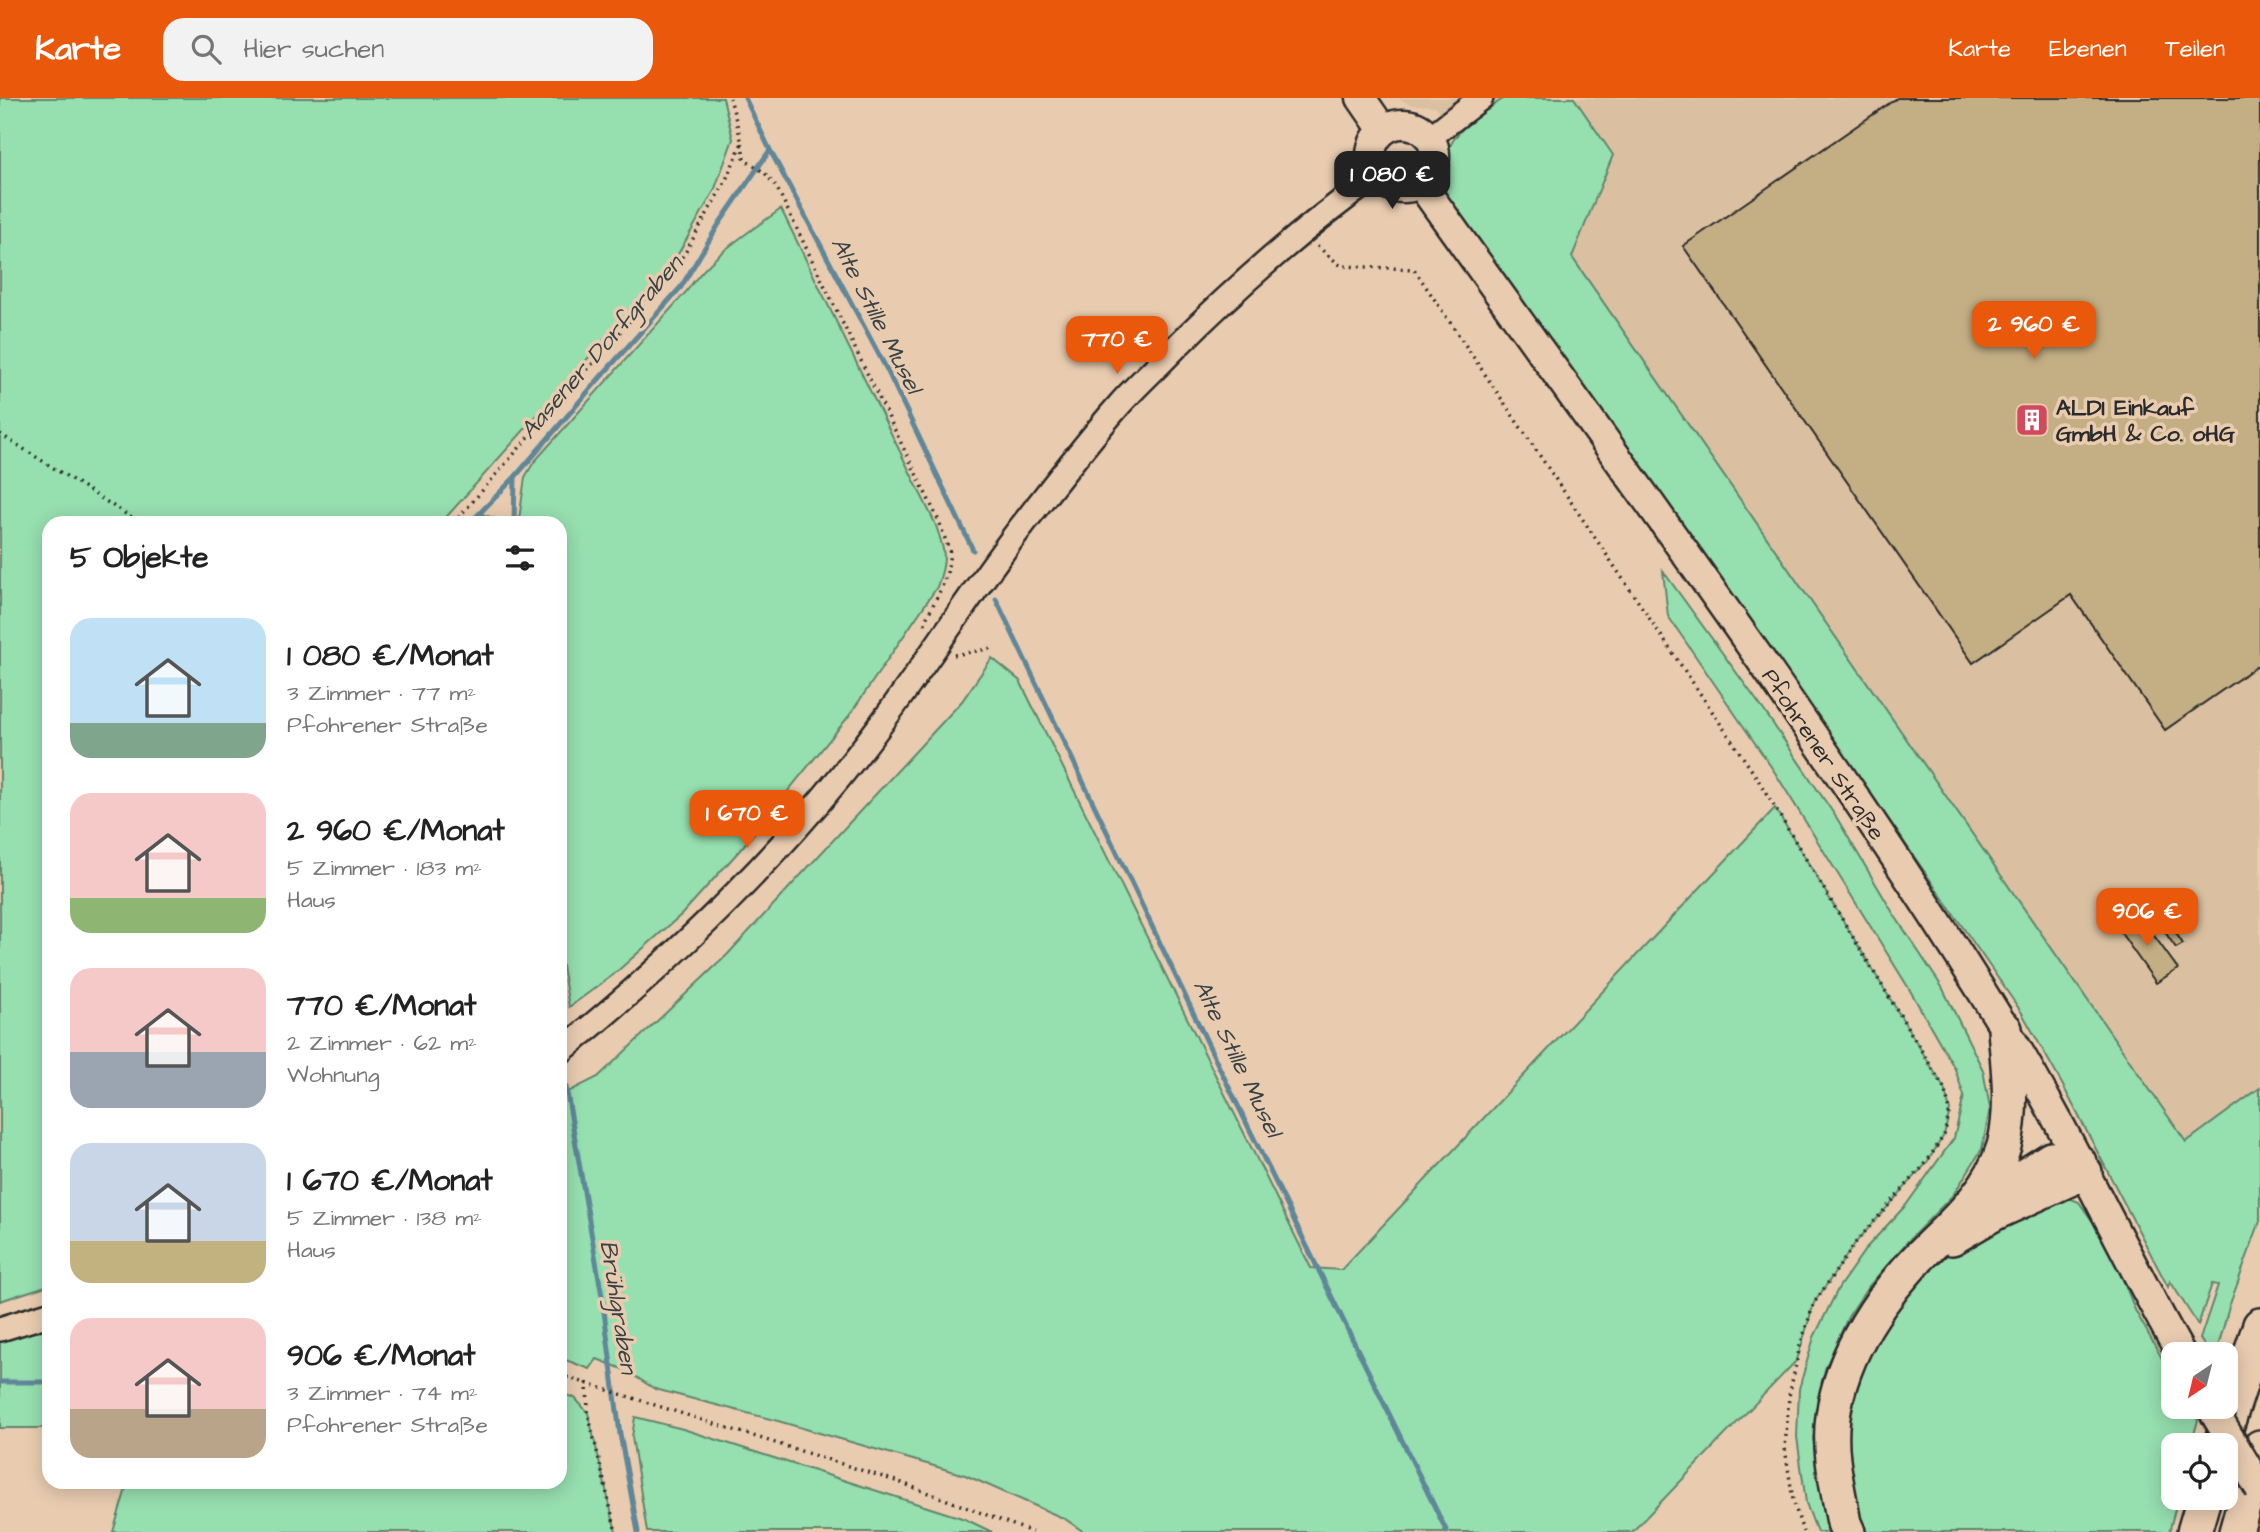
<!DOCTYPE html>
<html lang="de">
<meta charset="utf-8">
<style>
:root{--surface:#fff;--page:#f2f2f2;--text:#222;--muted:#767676;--accent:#ea580c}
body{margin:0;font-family:"Architects Daughter",sans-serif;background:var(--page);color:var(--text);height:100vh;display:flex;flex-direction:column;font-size:26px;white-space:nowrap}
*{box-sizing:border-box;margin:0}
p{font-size:23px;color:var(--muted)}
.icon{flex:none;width:38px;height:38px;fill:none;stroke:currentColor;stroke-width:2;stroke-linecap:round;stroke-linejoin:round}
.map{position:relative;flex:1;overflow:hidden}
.panel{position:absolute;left:42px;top:418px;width:525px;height:973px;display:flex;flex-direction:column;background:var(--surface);border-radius:21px;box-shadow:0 4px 18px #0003}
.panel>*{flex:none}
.needle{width:46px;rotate:215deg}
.buttons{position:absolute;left:2161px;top:1244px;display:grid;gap:14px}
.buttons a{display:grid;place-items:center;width:77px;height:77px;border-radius:14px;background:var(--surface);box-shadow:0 4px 18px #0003;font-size:35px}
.price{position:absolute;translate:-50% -60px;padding:0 16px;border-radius:14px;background:var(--accent);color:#fff;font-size:23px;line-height:46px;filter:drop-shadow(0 2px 4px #0008)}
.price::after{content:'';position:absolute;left:50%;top:42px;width:21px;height:16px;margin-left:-10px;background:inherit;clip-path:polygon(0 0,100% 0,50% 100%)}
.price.current{background:#222;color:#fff}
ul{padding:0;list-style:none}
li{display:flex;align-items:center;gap:21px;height:175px;padding:0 28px}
li span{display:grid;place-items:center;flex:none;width:196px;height:140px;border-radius:21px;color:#555}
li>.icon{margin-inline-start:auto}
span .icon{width:84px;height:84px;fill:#fffc;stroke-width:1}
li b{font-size:30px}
h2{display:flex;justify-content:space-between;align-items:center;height:84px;padding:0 28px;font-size:30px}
header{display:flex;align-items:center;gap:42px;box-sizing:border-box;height:98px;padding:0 35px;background:var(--accent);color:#fff}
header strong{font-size:33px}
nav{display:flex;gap:38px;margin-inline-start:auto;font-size:24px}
.search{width:490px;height:63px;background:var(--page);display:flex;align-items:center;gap:18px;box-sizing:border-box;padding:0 24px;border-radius:21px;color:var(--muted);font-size:26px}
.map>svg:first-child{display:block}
</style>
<header>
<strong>Karte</strong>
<div class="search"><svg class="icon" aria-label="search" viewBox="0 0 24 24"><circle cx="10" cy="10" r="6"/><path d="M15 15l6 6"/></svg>Hier suchen</div>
<nav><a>Karte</a><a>Ebenen</a><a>Teilen</a></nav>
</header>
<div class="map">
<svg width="2260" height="1434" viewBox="0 0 2260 1434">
<rect width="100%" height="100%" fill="#e9ccb0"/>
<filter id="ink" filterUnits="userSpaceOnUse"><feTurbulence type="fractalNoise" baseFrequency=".0143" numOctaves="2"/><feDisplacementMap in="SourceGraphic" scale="14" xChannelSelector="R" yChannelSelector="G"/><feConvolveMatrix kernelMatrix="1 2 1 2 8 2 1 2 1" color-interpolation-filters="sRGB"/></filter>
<g filter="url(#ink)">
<path fill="#dac0a1" d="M1398,0H1504L1457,34L1435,8L1411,7Z
M1574,0H2260V990L2187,1044L1571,159L1613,57Z"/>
<path fill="#96dfaf" stroke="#60856d" stroke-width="2" d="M0,0H723L733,41L714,93L673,165L441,425H49V1187L0,1203Z
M1504,0H1574L1613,57L1572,159L2186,1044L2260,990V1123L2229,1209L2216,1256H2210L2200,1241L2218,1187L2212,1186L2198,1227L2170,1183L2168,1189L2062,986L2022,915L1766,544L1440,89C1446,34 1462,30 1504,0Z
M781,111L935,425C945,454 948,460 937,489L849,618L740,752L682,816L613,877L569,909L560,856V425H470L479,415L504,424L519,422L525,379L534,364L686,194C710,158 746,136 781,111Z
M1663,473L1765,614L1838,722L1893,815L1942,889L1983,972L1990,1010L1982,1051L1953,1097L1909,1142L1868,1189L1848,1219L1825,1271L1813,1341L1831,1434H1817L1806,1405L1797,1339L1799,1291L1814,1239L1839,1189L1867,1149L1906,1107L1954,1040L1964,998L1955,971L1908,889L1774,673L1668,518Z
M992,560L1020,583L1311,1170L1341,1172L1775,710L1944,990L1950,1012L1944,1037L1926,1066L1856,1144L1814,1205L1797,1262L1632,1434H1084L1065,1421L965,1377L778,1323L655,1291L625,1272L597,1261L590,1271L560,1260V998L598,979L727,857L962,603Z
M2064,1098L2079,1104L2110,1148L2135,1212L2173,1280L2174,1309H2191L2198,1322L2191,1347L2174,1348V1400H2178L2169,1434H1863L1847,1367L1849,1312L1854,1288L1884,1218L1949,1148Z
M49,1225V1330H0V1239Z
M560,1295L575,1300L588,1315L616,1434H113L128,1384H560Z
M635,1319L683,1331L965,1421L992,1434H647L632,1339Z"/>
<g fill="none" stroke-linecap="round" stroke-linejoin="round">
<path stroke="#5f8799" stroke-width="5" d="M745,0L770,52L886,270L973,452
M470,425L515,379L598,282L681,189L719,126L770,52
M514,425L515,379
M996,501L1220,971L1447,1434
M566,989L602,1198L620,1336L638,1434
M0,1284H49"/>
</g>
<path fill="#c4af85" stroke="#2b2b2b" stroke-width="2" d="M1897,0H2260V566L2165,632L2071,497L1973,565L1683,148Z
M2137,814L2178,871L2156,885L2116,828Z
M2172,829L2183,846L2176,850L2165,834Z"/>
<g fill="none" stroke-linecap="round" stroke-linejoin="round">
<defs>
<path id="minor" d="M1429,40L1481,0
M560,954C662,871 757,781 840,679C905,599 959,511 1021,429C1053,388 1085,346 1120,306C1137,287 1157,269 1175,250C1238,187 1304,129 1377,77
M0,1231L49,1216"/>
<path id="major" d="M1361,0L1383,32
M1371 58a32 32 0 1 1 64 0a32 32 0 1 1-64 0Z
M1420,85C1618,363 1824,638 2004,929C2069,1035 2120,1149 2181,1256"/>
<path id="highway" d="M1997,1095L2051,1061L2065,1060L2079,1064
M1952,1140L1995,1115L2085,1074
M2220,1348L2260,1227
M1848,1434L1844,1425C1838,1391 1828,1354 1833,1319C1841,1255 1883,1194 1928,1150C1958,1121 1992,1090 2004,1048C2014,1010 2008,970 2005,931
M2194,1434L2204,1400
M2236,1434L2260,1349"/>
</defs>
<use href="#minor" stroke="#2b2b2b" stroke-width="28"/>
<use href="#major" stroke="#2b2b2b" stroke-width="33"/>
<use href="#highway" stroke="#2b2b2b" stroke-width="38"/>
<path stroke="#2b2b2b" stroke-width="3.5" stroke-dasharray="2 5" stroke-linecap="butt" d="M742,45L744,61L765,75L777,90L939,423L950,455L947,475L941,491L925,523V529
M1317,148L1341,168L1414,171L1757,680L1944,990L1950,1012L1944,1037L1926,1065L1856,1144L1814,1205L1800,1248L1789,1298L1785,1350L1793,1402L1803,1434
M0,336L140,425
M454,425L660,188L685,155L725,84L742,45L730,0
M954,557L993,550
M560,1277L902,1385L1032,1434
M587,1284L588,1315L616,1434"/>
<use href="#minor" stroke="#e9ccb0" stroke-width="23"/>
<use href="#major" stroke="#e9ccb0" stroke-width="28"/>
<use href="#highway" stroke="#e9ccb0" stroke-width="33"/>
<defs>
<path id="major-bridge" d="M2211,1309L2260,1391"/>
</defs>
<use href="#major-bridge" stroke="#2b2b2b" stroke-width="33" stroke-linecap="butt"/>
<use href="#major-bridge" stroke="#e9ccb0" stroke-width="28"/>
</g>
</g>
<defs>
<symbol id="building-square" viewBox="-11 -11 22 22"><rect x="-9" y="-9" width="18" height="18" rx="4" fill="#d1495b" stroke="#e9ccb0"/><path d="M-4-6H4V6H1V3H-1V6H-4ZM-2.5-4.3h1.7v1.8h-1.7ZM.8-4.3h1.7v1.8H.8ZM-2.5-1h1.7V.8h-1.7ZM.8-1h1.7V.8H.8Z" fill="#fff"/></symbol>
</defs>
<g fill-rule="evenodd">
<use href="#building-square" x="2013" y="303" width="38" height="38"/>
</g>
<g text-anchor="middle" stroke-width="7" stroke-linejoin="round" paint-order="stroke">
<g font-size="23" font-weight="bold" fill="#2b2b2b" stroke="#e9ccb0" text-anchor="start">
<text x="2056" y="317">ALDI Einkauf<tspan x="2056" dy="26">GmbH &amp; Co. oHG</tspan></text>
</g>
<g font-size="23" fill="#2b2b2b" stroke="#e9ccb0">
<text transform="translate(1824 656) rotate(56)" y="8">Pfohrener Straße</text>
</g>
<g font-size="24" font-style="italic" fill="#384246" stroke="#e9ccb0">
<text transform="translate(877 217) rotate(63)" y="8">Alte Stille Musel</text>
<text transform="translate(601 249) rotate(-49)" y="8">Aasener Dorfgraben</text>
<text transform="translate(1238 960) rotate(64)" y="8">Alte Stille Musel</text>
<text transform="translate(619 1209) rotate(81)" y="8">Brühlgraben</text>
</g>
</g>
</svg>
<div class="buttons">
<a><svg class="needle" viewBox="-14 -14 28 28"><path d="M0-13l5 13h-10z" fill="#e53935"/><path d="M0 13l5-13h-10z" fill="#767676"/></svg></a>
<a><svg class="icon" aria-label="locate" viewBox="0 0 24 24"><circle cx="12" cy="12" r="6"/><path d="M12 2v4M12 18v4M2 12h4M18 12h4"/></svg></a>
</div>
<b class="price current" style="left:1392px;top:113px">1 080 €</b>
<b class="price" style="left:2034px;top:263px">2 960 €</b>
<b class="price" style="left:1117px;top:278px">770 €</b>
<b class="price" style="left:747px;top:752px">1 670 €</b>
<b class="price" style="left:2147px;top:850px">906 €</b>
<section class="panel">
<h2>5 Objekte<svg class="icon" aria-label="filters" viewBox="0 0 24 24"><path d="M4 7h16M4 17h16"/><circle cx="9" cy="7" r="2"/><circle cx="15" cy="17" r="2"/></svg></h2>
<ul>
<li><span style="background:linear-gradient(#bfe0f5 75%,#7fa58c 0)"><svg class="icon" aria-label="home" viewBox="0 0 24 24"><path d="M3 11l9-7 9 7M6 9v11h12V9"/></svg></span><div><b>1 080 €/Monat</b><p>3 Zimmer · 77 m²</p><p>Pfohrener Straße</p></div></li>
<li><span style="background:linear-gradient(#f6c9c9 75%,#8fb573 0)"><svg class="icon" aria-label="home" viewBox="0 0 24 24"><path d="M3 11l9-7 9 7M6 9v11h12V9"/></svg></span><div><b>2 960 €/Monat</b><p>5 Zimmer · 183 m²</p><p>Haus</p></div></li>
<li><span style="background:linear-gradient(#f6c9c9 60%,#9aa5b1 0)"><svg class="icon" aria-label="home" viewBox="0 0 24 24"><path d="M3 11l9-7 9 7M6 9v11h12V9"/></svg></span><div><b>770 €/Monat</b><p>2 Zimmer · 62 m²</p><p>Wohnung</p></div></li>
<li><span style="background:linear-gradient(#c9d6e8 70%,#c2b280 0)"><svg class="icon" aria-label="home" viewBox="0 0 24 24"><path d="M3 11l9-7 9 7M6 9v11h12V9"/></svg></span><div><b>1 670 €/Monat</b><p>5 Zimmer · 138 m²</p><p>Haus</p></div></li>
<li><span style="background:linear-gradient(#f6c9c9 65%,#b9a48a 0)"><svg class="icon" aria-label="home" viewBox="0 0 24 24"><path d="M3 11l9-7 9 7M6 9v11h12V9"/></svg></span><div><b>906 €/Monat</b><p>3 Zimmer · 74 m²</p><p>Pfohrener Straße</p></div></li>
</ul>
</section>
</div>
